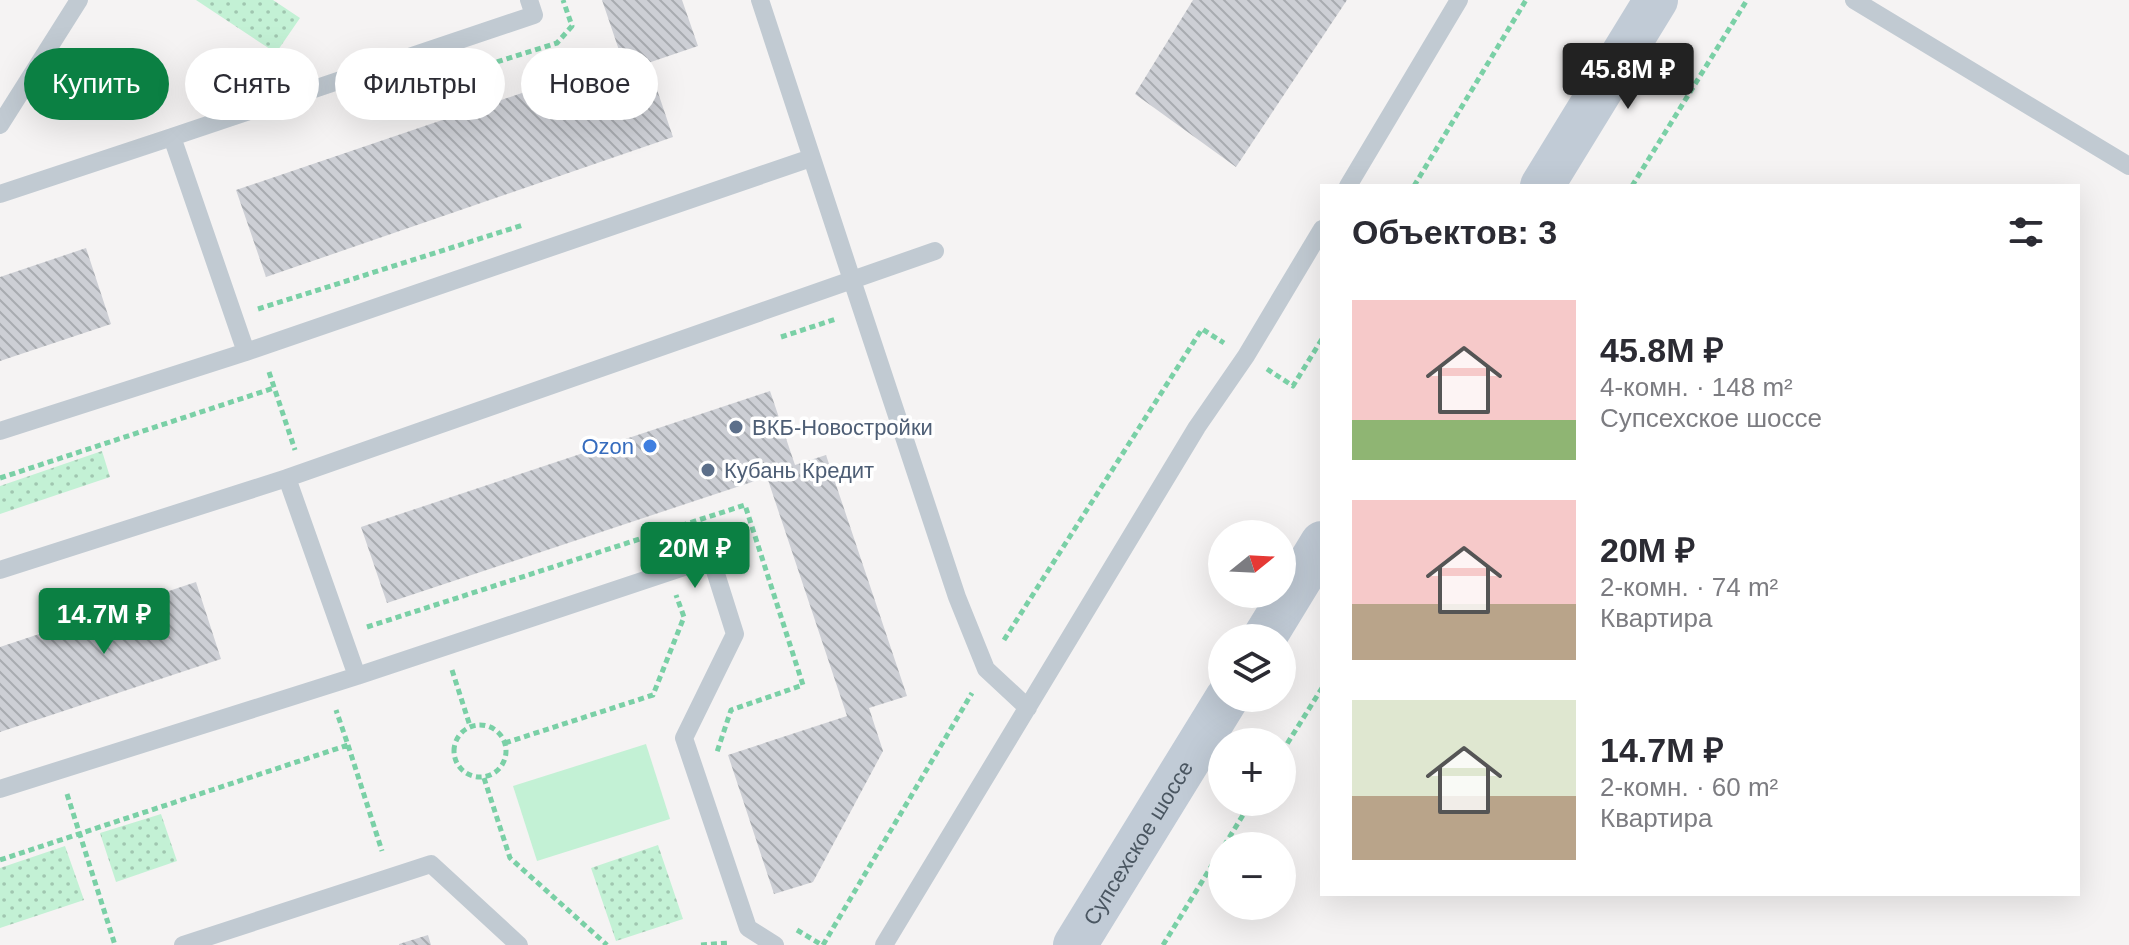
<!DOCTYPE html>
<html lang="ru">
<meta charset="utf-8">
<style>
:root{--surface:#fff;--page:#f2f2f3;--text:#2b2b33;--muted:#7c7c81;--accent:#0b8043}
body{margin:0;font-family:Arial,sans-serif;background:var(--page);color:var(--text);height:100vh;display:flex;flex-direction:column;font-size:30px;white-space:nowrap}
*{box-sizing:border-box;margin:0}
p{font-size:26px;color:var(--muted)}
.icon{flex:none;width:44px;height:44px;fill:none;stroke:currentColor;stroke-width:2;stroke-linecap:round;stroke-linejoin:round}
.map{position:relative;flex:1;overflow:hidden}
.panel{position:absolute;left:1320px;top:184px;width:760px;height:712px;display:flex;flex-direction:column;background:var(--surface);border-radius:0px;box-shadow:0 8px 32px #0002}
.panel>*{flex:none}
.top-card{position:absolute;left:24px;top:48px;width:760px;height:72px;display:flex;gap:16px}
.needle{width:52px;rotate:72deg}
.controls{position:absolute;left:1208px;top:520px;display:grid;gap:16px}
.controls a{display:grid;place-items:center;width:88px;height:88px;border-radius:50%;background:var(--surface);box-shadow:0 8px 32px #0002;font-size:40px}
.price{position:absolute;translate:-50% -68px;padding:0 18px;border-radius:8px;background:var(--accent);color:#fff;font-size:26px;line-height:52px;filter:drop-shadow(0 2px 4px #0008)}
.price::after{content:'';position:absolute;left:50%;top:48px;width:24px;height:18px;margin-left:-12px;background:inherit;clip-path:polygon(0 0,100% 0,50% 100%)}
.price.current{background:#222;color:#fff}
ul{padding:0;list-style:none}
li{display:flex;align-items:center;gap:24px;height:200px;padding:0 32px}
li span{display:grid;place-items:center;flex:none;width:224px;height:160px;border-radius:0px;color:#555}
li>.icon{margin-inline-start:auto}
span .icon{width:96px;height:96px;fill:#fffc;stroke-width:1}
li b{font-size:34px}
h2{display:flex;justify-content:space-between;align-items:center;height:96px;padding:0 32px;font-size:34px}
.chip{padding:0 28px;border-radius:36px;background:var(--surface);box-shadow:0 8px 32px #0002;font-size:28px;line-height:72px}
.chip.current{background:var(--accent);color:#fff}
.map>svg:first-child{display:block}
</style>
<div class="map">
<svg width="2129" height="945" viewBox="0 0 2129 945">
<defs>
<pattern id="park-dots" width="8" height="8" patternUnits="userSpaceOnUse" patternTransform="scale(2)"><rect width="8" height="8" fill="#c3f1d5"/><path d="M2 2h.1M6 6h.1" fill="none" stroke="#a0c6b0" stroke-width="1.8" stroke-linecap="round"/></pattern>
<pattern id="building-back-hatch" width="6" height="6" patternUnits="userSpaceOnUse" patternTransform="scale(2)"><rect width="6" height="6" fill="#cdcfd5"/><path d="M-1 5l2 2M0 0l6 6M5-1l2 2" fill="none" stroke="#a8abb0"/></pattern>
</defs>
<rect width="100%" height="100%" fill="#f5f3f3"/>
<path fill="url(#park-dots)" d="M196,0H273L300,18L276,53Z
M102,451L110,477L0,514V486Z
M161,814L177,861L116,882L100,833Z
M658,845L683,919L616,941L591,868Z
M65,846L84,900L0,928V868Z"/>
<path fill="#c3f1d5" d="M646,744L670,819L537,861L513,786Z"/>
<path fill="url(#building-back-hatch)" d="M602,0H682L698,46L648,63L673,137L266,277L236,190L622,59Z
M1193,0H1347L1236,167L1135,94Z
M86,248L111,324L0,361V277Z
M770,391L795,465L826,455L907,696L869,708L883,751L813,882L774,894L728,755L847,716L767,477L387,603L361,527Z
M196,582L221,659L0,732V647Z
M428,935L431,945H399V944Z"/>
<g fill="none" stroke-linecap="round" stroke-linejoin="round">
<path stroke="#7ad0a6" stroke-width="5" stroke-dasharray="6 4" stroke-linecap="butt" d="M392,95L557,43L572,26L563,0
M1414,186L1526,0
M1632,186L1747,0
M258,309L523,225
M781,337L836,319
M1267,369L1293,386L1322,339
M269,372L295,450
M0,478L274,388
M367,627L745,505L803,685L731,710L717,752
M1004,640L1202,329L1224,343
M452,670L470,726
M454 751a26 26 0 1 1 52 0a26 26 0 1 1-52 0Z
M505,743L653,695L684,617L676,595
M348,745L382,851
M1282,752L1322,688
M484,778L510,858L607,945
M67,794L115,945
M1224,846L1251,802
M0,860L348,745L336,710
M797,930L822,945
M701,945L729,943
M823,945L972,693
M1163,945L1222,849"/>
<path stroke="#c1cad2" stroke-width="18" d="M529,0L534,15L172,137L246,352L811,158
M760,0L852,280L935,251
M1854,0L2129,166
M0,125L79,0
M1348,186L1459,0
M0,194L172,137
M0,431L246,352
M0,570L287,478
M0,789L357,676
M183,945L431,864L519,945
M775,945L748,928L684,738L735,634L711,558L357,676L287,478L852,280L957,597L986,669L1028,708
M884,945L1197,427L1246,356L1322,229"/>
<g stroke="#c1cbd6" stroke-width="44">
<path d="M1542,186L1656,0"/>
<path d="M1264,638L1322,543"/>
<path id="s1" d="M1075,945L1227,698"/>
</g>
</g>
<g fill="#5c6f8a" stroke="#fff" stroke-width="3">
<circle cx="736" cy="427" r="8"/>
<circle cx="708" cy="470" r="8"/>
</g>
<circle fill="#3f7fe0" stroke="#fff" stroke-width="3" cx="650" cy="446" r="8"/>
<g text-anchor="middle" stroke-width="7" stroke-linejoin="round" paint-order="stroke">
<g font-size="22" fill="#4e5e75" stroke="#fff" text-anchor="start">
<text x="752" y="435">ВКБ-Новостройки</text>
<text x="724" y="478">Кубань Кредит</text>
</g>
<g font-size="22" fill="#366cbe" stroke="#fff" text-anchor="end">
<text x="634" y="454">Ozon</text>
</g>
<g font-size="22" fill="#4a5661" stroke="#fff">
<text dy="8" stroke="none"><textPath href="#s1" startOffset="120">Супсехское шоссе</textPath></text>
</g>
</g>
</svg>
<div class="controls">
<a><svg class="needle" viewBox="-14 -14 28 28"><path d="M0-13l5 13h-10z" fill="#e53935"/><path d="M0 13l5-13h-10z" fill="#7c7c81"/></svg></a>
<a><svg class="icon" aria-label="layers" viewBox="0 0 24 24"><path d="M12 4l9 5-9 5-9-5zM3 14l9 5 9-5"/></svg></a>
<a>+</a>
<a>−</a>
</div>
<b class="price current" style="left:1628px;top:111px">45.8M ₽</b>
<b class="price" style="left:695px;top:590px">20M ₽</b>
<b class="price" style="left:104px;top:656px">14.7M ₽</b>
<div class="top-card">
<a class="chip current">Купить</a>
<a class="chip">Снять</a>
<a class="chip">Фильтры</a>
<a class="chip">Новое</a>
</div>
<section class="panel">
<h2>Объектов: 3<svg class="icon" aria-label="filters" viewBox="0 0 24 24"><path d="M4 7h16M4 17h16"/><circle cx="9" cy="7" r="2"/><circle cx="15" cy="17" r="2"/></svg></h2>
<ul>
<li><span style="background:linear-gradient(#f6c9c9 75%,#8fb573 0)"><svg class="icon" aria-label="home" viewBox="0 0 24 24"><path d="M3 11l9-7 9 7M6 9v11h12V9"/></svg></span><div><b>45.8M ₽</b><p>4-комн. · 148 m²</p><p>Супсехское шоссе</p></div></li>
<li><span style="background:linear-gradient(#f6c9c9 65%,#b9a48a 0)"><svg class="icon" aria-label="home" viewBox="0 0 24 24"><path d="M3 11l9-7 9 7M6 9v11h12V9"/></svg></span><div><b>20M ₽</b><p>2-комн. · 74 m²</p><p>Квартира</p></div></li>
<li><span style="background:linear-gradient(#dfe7d0 60%,#b9a48a 0)"><svg class="icon" aria-label="home" viewBox="0 0 24 24"><path d="M3 11l9-7 9 7M6 9v11h12V9"/></svg></span><div><b>14.7M ₽</b><p>2-комн. · 60 m²</p><p>Квартира</p></div></li>
</ul>
</section>
</div>
